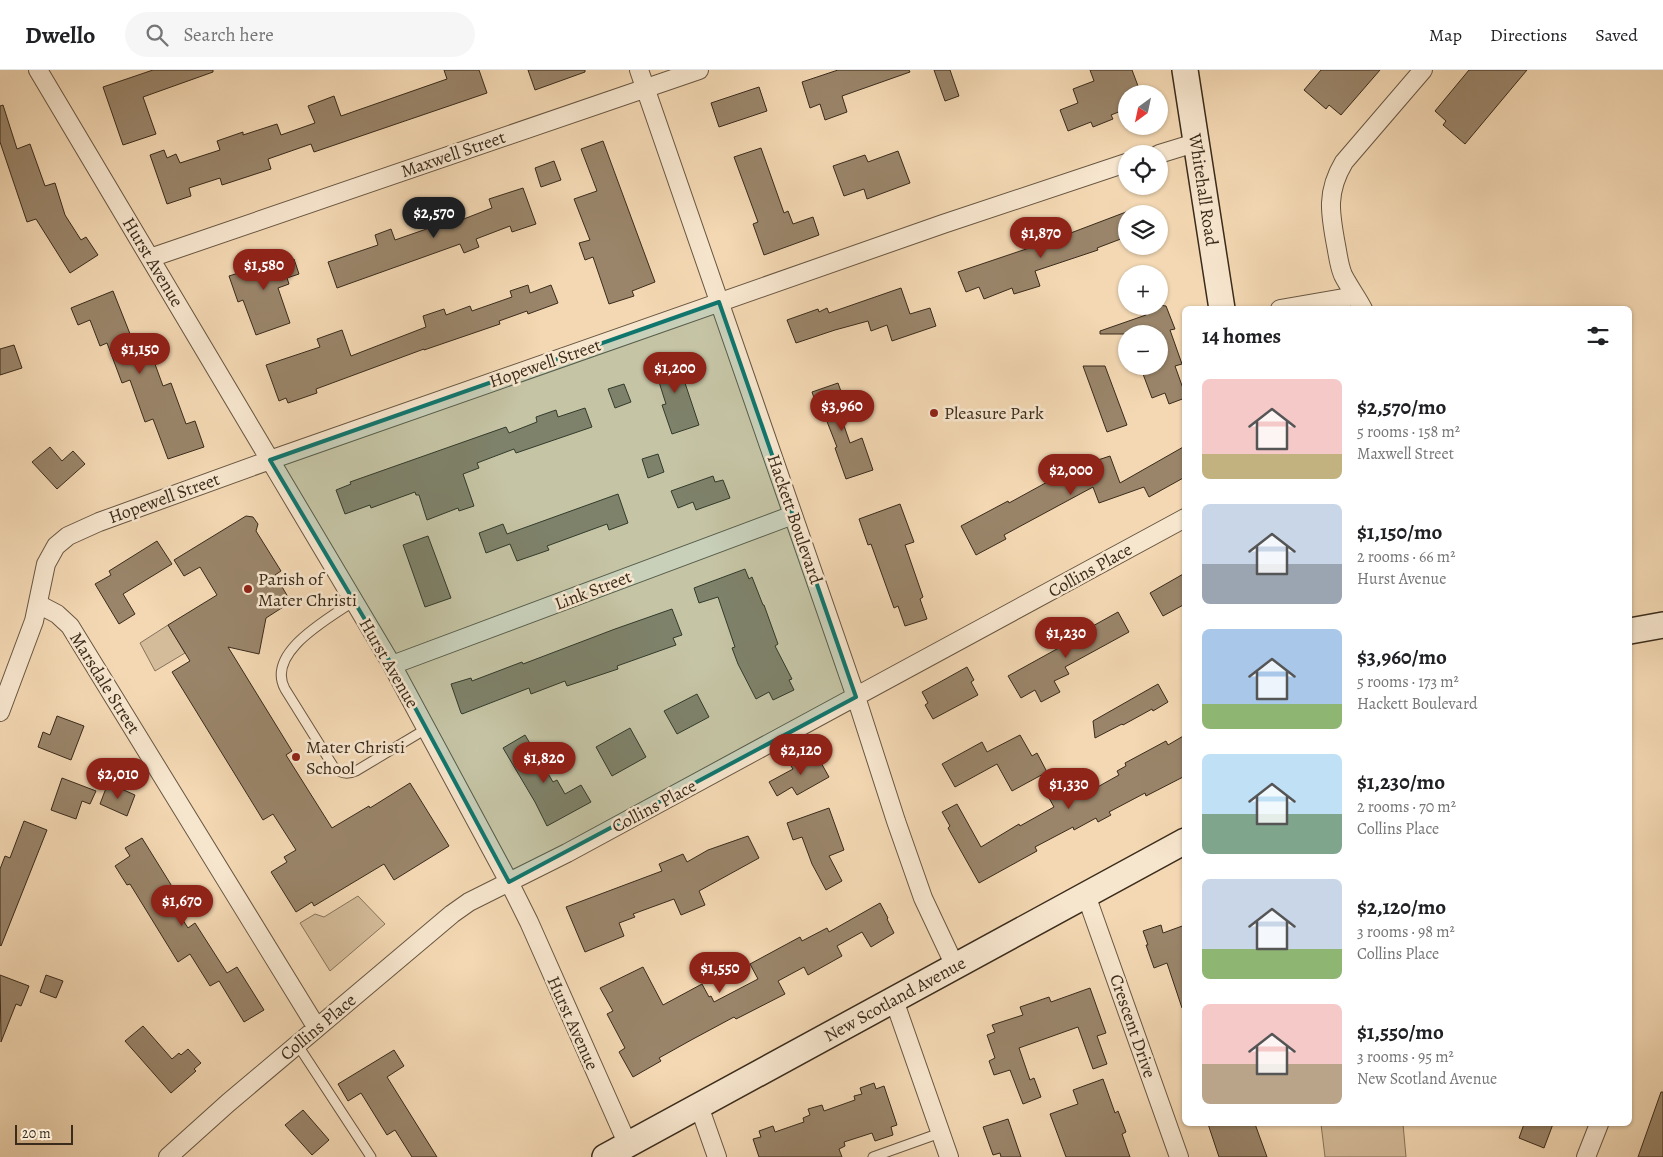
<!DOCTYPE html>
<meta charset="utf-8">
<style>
:root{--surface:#fff;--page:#f6f6f6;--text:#202124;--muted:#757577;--line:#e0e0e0;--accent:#8f2418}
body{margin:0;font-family:Alegreya,serif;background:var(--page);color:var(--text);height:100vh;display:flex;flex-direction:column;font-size:19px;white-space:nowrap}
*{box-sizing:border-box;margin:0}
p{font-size:16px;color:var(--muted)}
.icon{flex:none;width:28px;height:28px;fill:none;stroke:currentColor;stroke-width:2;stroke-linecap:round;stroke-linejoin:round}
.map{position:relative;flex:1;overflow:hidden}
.panel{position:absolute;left:1182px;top:236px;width:450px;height:820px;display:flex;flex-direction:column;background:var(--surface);border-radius:8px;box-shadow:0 1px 4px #0004}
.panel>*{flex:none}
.needle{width:32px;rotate:213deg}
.tools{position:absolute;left:1118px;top:15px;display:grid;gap:10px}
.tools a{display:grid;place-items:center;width:50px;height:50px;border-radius:50%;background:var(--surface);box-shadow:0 1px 4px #0004;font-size:25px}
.scale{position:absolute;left:15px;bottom:12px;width:58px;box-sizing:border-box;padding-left:5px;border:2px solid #3a2b1b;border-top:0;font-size:14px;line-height:18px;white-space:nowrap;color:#3a2b1b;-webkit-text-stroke:4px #f7e6ce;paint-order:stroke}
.price{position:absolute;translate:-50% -42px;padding:0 11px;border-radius:18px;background:var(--accent);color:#fff;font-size:16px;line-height:32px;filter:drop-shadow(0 1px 2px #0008)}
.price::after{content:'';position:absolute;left:50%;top:30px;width:15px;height:11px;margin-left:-8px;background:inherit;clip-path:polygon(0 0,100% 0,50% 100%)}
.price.current{background:#222;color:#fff}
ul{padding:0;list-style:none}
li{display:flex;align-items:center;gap:15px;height:125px;padding:0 20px}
li span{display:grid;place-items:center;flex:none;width:140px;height:100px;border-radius:8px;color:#555}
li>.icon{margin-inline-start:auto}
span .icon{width:60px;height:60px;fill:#fffc;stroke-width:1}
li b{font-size:21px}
h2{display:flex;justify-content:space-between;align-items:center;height:60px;padding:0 20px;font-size:21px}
header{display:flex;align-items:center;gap:30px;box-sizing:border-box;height:70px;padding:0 25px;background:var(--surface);border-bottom:1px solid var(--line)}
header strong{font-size:24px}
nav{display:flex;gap:28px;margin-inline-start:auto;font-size:18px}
.search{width:350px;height:45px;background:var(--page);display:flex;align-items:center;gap:12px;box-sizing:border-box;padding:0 18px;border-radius:28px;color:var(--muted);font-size:19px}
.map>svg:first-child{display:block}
</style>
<header>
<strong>Dwello</strong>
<div class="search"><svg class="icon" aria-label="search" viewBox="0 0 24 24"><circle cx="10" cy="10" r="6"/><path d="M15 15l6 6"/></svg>Search here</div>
<nav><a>Map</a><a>Directions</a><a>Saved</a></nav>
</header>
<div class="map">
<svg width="1663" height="1087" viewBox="0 0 1663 1087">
<rect width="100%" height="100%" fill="#f3d8b3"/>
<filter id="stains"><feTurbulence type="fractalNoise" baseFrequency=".004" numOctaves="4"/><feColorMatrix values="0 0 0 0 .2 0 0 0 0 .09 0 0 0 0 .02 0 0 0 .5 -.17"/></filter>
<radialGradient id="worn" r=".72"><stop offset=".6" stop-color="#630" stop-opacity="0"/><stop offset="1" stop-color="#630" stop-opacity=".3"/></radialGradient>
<path fill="#d4bb99" stroke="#87735a" d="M168,555L185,583L155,601L140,573Z
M358,826L385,854L330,901L300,853L315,844L324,847Z
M1321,1054H1403L1406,1087H1325Z"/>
<path fill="#9a856a" stroke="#3a2b1b" d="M153,0H213V2L143,27L156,64L123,75L103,17Z
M444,0H479L487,23L314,82L311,74L268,89L271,99L222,115L220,108L189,118L191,126L167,134L150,85L164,80L167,88L176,84L180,93L220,80L217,71L243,62V65L277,54L281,65L315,53L308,36L334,26L341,46L447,9Z
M528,0H585V2L535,20Z
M838,0H909L910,2L842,26L847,42L825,50L820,34L810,38L802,12Z
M934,0H950L959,26L945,31Z
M1090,0H1132L1141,24H1126V39L1111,45L1113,49L1093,57L1091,52L1068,61L1060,40L1078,33L1073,19L1094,11Z
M1321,0H1380L1341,45L1329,35L1326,39L1304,20Z
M1469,0H1527L1465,74L1443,55L1446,51L1435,41Z
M759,17L767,41L719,57L711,33Z
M3,35L17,79L30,74L45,116L55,113L65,145L81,170L86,167L98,185L70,203L36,149L27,152L0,72V36Z
M603,71L655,212L632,221L634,226L609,234L593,187L585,190L579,173L590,170L574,129L597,121L581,79Z
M761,78L784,143L788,141L793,154L813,147L819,165L764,185L753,154L758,152L734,87Z
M898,81L910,113L867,129L864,119L844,126L833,96L865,85L868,92Z
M554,91L561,110L541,117L535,98Z
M523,118L536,154L512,162L510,156L476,169L479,177L464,183L460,174L337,218L328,192L378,175L375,165L391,159L395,170L455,149L456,152L492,138L489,129Z
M1126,142V167L1097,178L1098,180L1035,201L1040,216L1014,224L1012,218L984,229L979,217L966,222L958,202L1047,172Z
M278,183L281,193L294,189L299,204L287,208L289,214L278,218L290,253L256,265L243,230L238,232L229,206L248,200L246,194Z
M528,215L530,223L551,215L558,233L528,244L527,241L499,251L500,254L424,280V279L316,319L317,323L288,333L286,328L279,331L266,295L320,277L317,269L342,260L351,286L426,257L423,246L444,239L446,245L470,236L472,241L512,227L510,221Z
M901,218L910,244L930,238L936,256L892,271L887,255L871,261L868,251L835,260L796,273L787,250L818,239L819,242L827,238L829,243Z
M113,221L136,279L148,275L163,316L171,313L186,354L195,351L204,377L168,389L153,349L145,352L130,310L122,313L107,273L100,276L90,250L78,255L71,238Z
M1159,235L1166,236L1175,259L1170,260L1182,294L1175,296L1185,324V328L1169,334L1165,323L1152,328L1140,296H1159V264H1100V261L1146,245L1142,236Z
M14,275L22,298L0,305V279Z
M675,283L699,355L672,364L662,335L666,334L652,290Z
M1083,296H1105L1127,355L1107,362Z
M838,313L848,341L840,344L850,373L862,368L873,400L846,409L835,378L837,377L826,349L821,338L818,339L812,322Z
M624,314L631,332L615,338L608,319Z
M585,338L592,357L516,383L514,379L477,393L479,398L463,404L474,436L459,441L458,438L427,450L419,425H416L415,422L371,438L370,435L345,444L336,420L351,414L350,412L506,357L509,363L537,352L536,347L556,340L558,347Z
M1185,376V407L1149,427L1144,417L1099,433L1093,417L1004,465L1006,469L976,485L961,456L1008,431L1009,433L1071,399L1110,386L1120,413Z
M50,377L62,391L73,381L85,394L57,419L32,392Z
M658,384L664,402L648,408L642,389Z
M713,406L715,412L723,410L730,428L696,440L693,432L678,438L671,421Z
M618,424L628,453L609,460L607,454L547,476L549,480L517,491L510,474L486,483L479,463L503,454L507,464Z
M900,434L914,472L905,475L923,527L920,529L927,549L905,556L898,536L894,538L871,474L868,475L859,449Z
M246,446L253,447L258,454L256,461L281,501L275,505L291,532L266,548L259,584L228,577L292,681L286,685L332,758L369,736L370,738L410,713L449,776L394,810L384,794L314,836L312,832L296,842L271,802L287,792L284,787L296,780L273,744L263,750L172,602L190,591L168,555L217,525L200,497L184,506L174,490Z
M428,466L451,528L425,537L403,475Z
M157,471L172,494L123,524L135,544L119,554L95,514L111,505L109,501Z
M745,499L749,509L752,507L763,535H764L778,574L775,576L792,609L789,610L794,620L773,630L769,622L756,629L738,594L732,578L735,577L718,527L699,533L694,518Z
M1185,503V534L1163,546L1150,523Z
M672,539L682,565L673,568L676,575L617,596L618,599L567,616L565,611L531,624L529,618L462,644L461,643L451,614L471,608L472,611L522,592L523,594L615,559Z
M1118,542L1129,562L1065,597L1069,604L1054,611L1060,622L1041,632L1035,620L1021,628L1008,606L1075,569L1073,567Z
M967,597L974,610L971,612L978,625L933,649L925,635L928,633L922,622Z
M1158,614L1168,632L1153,641L1152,639L1123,655L1122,654L1095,668L1093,651Z
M697,624L709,647L677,664L664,641Z
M57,646L84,656L71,690L38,677L43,662L50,665Z
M630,658L646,687L612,706L596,677Z
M525,665L553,712L557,710L565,724L581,715L591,732L547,756L535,732L503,678Z
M1020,665L1032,686L1037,683L1047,702L1012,721L997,694L955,717L942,694L982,672L987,682Z
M1185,665V706L1146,726L1145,723L1109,742L1111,745L1098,752L1096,748L1074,760L1073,757L1035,777L1037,781L979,813L948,758L950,756L942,742L957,734L981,777L1019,754L1020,756L1054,737L1044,719L1062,709L1068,719L1071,718L1076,729L1119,705L1117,701L1126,696L1125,693L1166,671L1168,675Z
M815,682L829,707L797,725L792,717L777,726L769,712L793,699L791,696Z
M62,708L96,721L90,734L82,731L76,749L51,740Z
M108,713L135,725L127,746L100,734Z
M829,738L844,780L829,786L842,811L826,820L812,794L802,767L793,770L787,753Z
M24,751L47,760L1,876L0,875V799L5,786L10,788Z
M748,766L759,788L699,821L705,835L681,845L674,829L633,844L635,847L619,853L624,866L585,882L566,837L662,801L659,794L683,784L687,792L708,780Z
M142,768L178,826L170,830L188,858L195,853L227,903L237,897L264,940L244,952L219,911L210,916L190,884L178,892L130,814L127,815L115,796L130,786L125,778Z
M880,833L888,848L887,849L894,863L871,877L862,862L837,876L842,886L808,905L804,897L778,911L785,924L742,946L736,949L734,947L693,969L659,988L661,991L633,1007L619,982L625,978L607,944L613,941L600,918L643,897L663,935L702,914L709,927L711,926L714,932L758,909L750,894L800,867L802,871L827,858L829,862Z
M1161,855L1163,863L1185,855V938H1182L1167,893L1154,898L1146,875H1148L1143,861Z
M0,905L29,916L21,936L16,934L1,972Z
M46,905L63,911L56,928L40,922Z
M1090,918L1106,963L1097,966L1107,994L1093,999L1078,957L1019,978L1030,1010L1034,1008L1041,1027L1023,1034L1010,1000L994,1005L989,991L995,988L987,965L995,962L992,955L1023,945L1020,937L1049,927L1051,932Z
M143,956L172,989L179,983L181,985L188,979L201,993L194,999L196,1001L171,1023L125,971Z
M394,980L404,996L387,1007L437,1087H412L395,1060L387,1065L361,1023L348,1031L338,1014Z
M1103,1009L1115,1043L1118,1041L1126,1062L1122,1064L1130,1087H1066L1050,1044L1078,1034L1073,1020Z
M874,1013L876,1019L884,1016L897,1055L891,1057L893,1065L875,1071L872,1063L844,1072L845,1076L839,1079L842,1087H759L753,1069L761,1067L759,1061L773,1056L775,1062L804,1052L803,1048L810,1045L808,1039L822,1035L824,1041L855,1030L854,1026L862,1024L860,1018Z
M1661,1022H1663V1087H1638Z
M303,1040L329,1070L312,1085L285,1055Z
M1008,1049L1021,1087H1001L1000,1083L993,1085L983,1057Z
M1208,1054H1255L1267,1087H1219Z
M1524,1054H1553L1544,1078L1519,1068Z"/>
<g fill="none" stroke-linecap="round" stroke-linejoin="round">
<defs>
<path id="lane" d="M354,531C330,548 265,582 285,619L333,696C339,703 347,705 356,701L426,659
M297,974L371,1087
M873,1087L940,1063"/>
<path id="street" d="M38,0L392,595L509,812L529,852L628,1075
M639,0L856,627L896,751L923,828L955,896
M1159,84L1195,73
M150,188L699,0
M1280,239L1355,226
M1363,239C1357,227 1349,217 1343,205C1339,196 1338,185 1336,175C1330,143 1326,122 1344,92L1423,0
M38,534L57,544L70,556L317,958
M392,595L793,445
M0,642L34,551L46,494L56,476L68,466L99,452L270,390L943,154L1126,93
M1086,825L1179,1087
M894,930L949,1087
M699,1036L717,1087
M168,1087L228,1033L452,844L469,832L567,783L1185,448
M1586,1087L1599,1054"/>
<g id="secondary">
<path id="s1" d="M1185,0L1222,239"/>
<path d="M1630,561L1663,555"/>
<path id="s2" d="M605,1087L1185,771"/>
</g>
</defs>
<use href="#lane" stroke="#685641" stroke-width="11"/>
<use href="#street" stroke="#685641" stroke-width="20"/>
<use href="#secondary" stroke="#3a2b1b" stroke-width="28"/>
<use href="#lane" stroke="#f7e6ce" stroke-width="9"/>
<use href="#street" stroke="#f7e6ce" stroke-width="18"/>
<use href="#secondary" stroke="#f7e6ce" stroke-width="25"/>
</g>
<path fill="#0f766e" fill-opacity="0.2" stroke="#0f766e" stroke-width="4" stroke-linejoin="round" d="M719,232L856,627L509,812L392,595L270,390Z"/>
<g fill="#8f2418" stroke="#f7e6ce" stroke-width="2">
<circle cx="934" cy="343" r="5"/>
<circle cx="248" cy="519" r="5"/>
<circle cx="296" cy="687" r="5"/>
</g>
<g text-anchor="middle" stroke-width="5" stroke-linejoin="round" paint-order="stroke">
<g font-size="18" fill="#3a2b1b" stroke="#f7e6ce">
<text transform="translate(453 84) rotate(-19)" y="6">Maxwell Street</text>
<text dy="6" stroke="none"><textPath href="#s1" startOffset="121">Whitehall Road</textPath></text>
<text transform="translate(153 192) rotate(59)" y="6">Hurst Avenue</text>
<text transform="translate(545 293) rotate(-19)" y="6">Hopewell Street</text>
<text transform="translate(164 428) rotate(-20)" y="6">Hopewell Street</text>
<text transform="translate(795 449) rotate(71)" y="6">Hackett Boulevard</text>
<text transform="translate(1090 500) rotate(-29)" y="6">Collins Place</text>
<text transform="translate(593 520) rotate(-21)" y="6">Link Street</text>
<text transform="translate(389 593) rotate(60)" y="6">Hurst Avenue</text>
<text transform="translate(105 613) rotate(58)" y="6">Marsdale Street</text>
<text transform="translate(654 736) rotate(-28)" y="6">Collins Place</text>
<text dy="6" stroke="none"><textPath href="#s2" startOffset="330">New Scotland Avenue</textPath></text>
<text transform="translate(573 953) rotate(66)" y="6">Hurst Avenue</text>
<text transform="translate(1133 956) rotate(71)" y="6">Crescent Drive</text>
<text transform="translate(318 957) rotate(-40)" y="6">Collins Place</text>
</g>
<g font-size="18" fill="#3a2b1b" stroke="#f7e6ce" text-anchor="start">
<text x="944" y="349">Pleasure Park</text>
<text x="258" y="515">Parish of<tspan x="258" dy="21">Mater Christi</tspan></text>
<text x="306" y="683">Mater Christi<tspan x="306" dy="21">School</tspan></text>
</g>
</g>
<rect width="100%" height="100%" filter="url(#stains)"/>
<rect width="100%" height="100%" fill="url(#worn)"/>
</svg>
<div class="tools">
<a><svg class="needle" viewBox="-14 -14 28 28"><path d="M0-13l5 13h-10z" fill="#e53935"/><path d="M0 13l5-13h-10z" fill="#757577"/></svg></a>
<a><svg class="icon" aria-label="locate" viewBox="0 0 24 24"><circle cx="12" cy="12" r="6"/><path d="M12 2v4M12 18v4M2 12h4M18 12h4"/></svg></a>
<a><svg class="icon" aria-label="layers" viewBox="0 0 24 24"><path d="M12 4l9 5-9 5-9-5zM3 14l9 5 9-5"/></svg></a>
<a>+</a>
<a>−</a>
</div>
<div class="scale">20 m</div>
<b class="price current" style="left:434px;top:169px">$2,570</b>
<b class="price" style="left:1041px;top:189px">$1,870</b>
<b class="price" style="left:264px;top:221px">$1,580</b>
<b class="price" style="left:140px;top:305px">$1,150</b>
<b class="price" style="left:675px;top:324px">$1,200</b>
<b class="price" style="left:842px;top:362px">$3,960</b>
<b class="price" style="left:1071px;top:426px">$2,000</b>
<b class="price" style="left:1066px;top:589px">$1,230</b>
<b class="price" style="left:801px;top:706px">$2,120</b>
<b class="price" style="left:544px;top:714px">$1,820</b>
<b class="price" style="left:118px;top:730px">$2,010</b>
<b class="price" style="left:1069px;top:740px">$1,330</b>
<b class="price" style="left:182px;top:857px">$1,670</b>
<b class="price" style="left:720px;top:924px">$1,550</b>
<section class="panel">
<h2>14 homes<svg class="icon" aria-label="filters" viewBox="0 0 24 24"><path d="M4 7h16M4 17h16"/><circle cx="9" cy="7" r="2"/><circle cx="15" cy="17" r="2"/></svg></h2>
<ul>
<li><span style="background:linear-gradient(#f6c9c9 75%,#c2b280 0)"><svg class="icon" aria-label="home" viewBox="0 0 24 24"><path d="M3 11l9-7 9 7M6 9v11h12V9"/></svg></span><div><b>$2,570/mo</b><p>5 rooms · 158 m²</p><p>Maxwell Street</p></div></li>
<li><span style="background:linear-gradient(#c9d6e8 60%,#9aa5b1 0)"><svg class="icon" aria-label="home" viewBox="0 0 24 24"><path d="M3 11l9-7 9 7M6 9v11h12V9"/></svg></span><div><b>$1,150/mo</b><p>2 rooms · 66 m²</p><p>Hurst Avenue</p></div></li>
<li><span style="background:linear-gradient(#a9c7e8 75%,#8fb573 0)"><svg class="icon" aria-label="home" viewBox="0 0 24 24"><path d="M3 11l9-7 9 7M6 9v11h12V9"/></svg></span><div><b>$3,960/mo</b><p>5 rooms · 173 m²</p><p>Hackett Boulevard</p></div></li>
<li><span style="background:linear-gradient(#bfe0f5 60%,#7fa58c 0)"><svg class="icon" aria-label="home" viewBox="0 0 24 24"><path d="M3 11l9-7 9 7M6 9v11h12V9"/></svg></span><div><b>$1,230/mo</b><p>2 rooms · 70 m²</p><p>Collins Place</p></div></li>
<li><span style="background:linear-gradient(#c9d6e8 70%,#8fb573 0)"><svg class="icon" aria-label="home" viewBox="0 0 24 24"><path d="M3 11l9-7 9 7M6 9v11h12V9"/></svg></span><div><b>$2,120/mo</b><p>3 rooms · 98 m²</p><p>Collins Place</p></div></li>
<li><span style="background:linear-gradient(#f6c9c9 60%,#b9a48a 0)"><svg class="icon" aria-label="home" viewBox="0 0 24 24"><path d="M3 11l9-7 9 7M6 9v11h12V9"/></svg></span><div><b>$1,550/mo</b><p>3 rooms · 95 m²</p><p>New Scotland Avenue</p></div></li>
</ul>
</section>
</div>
